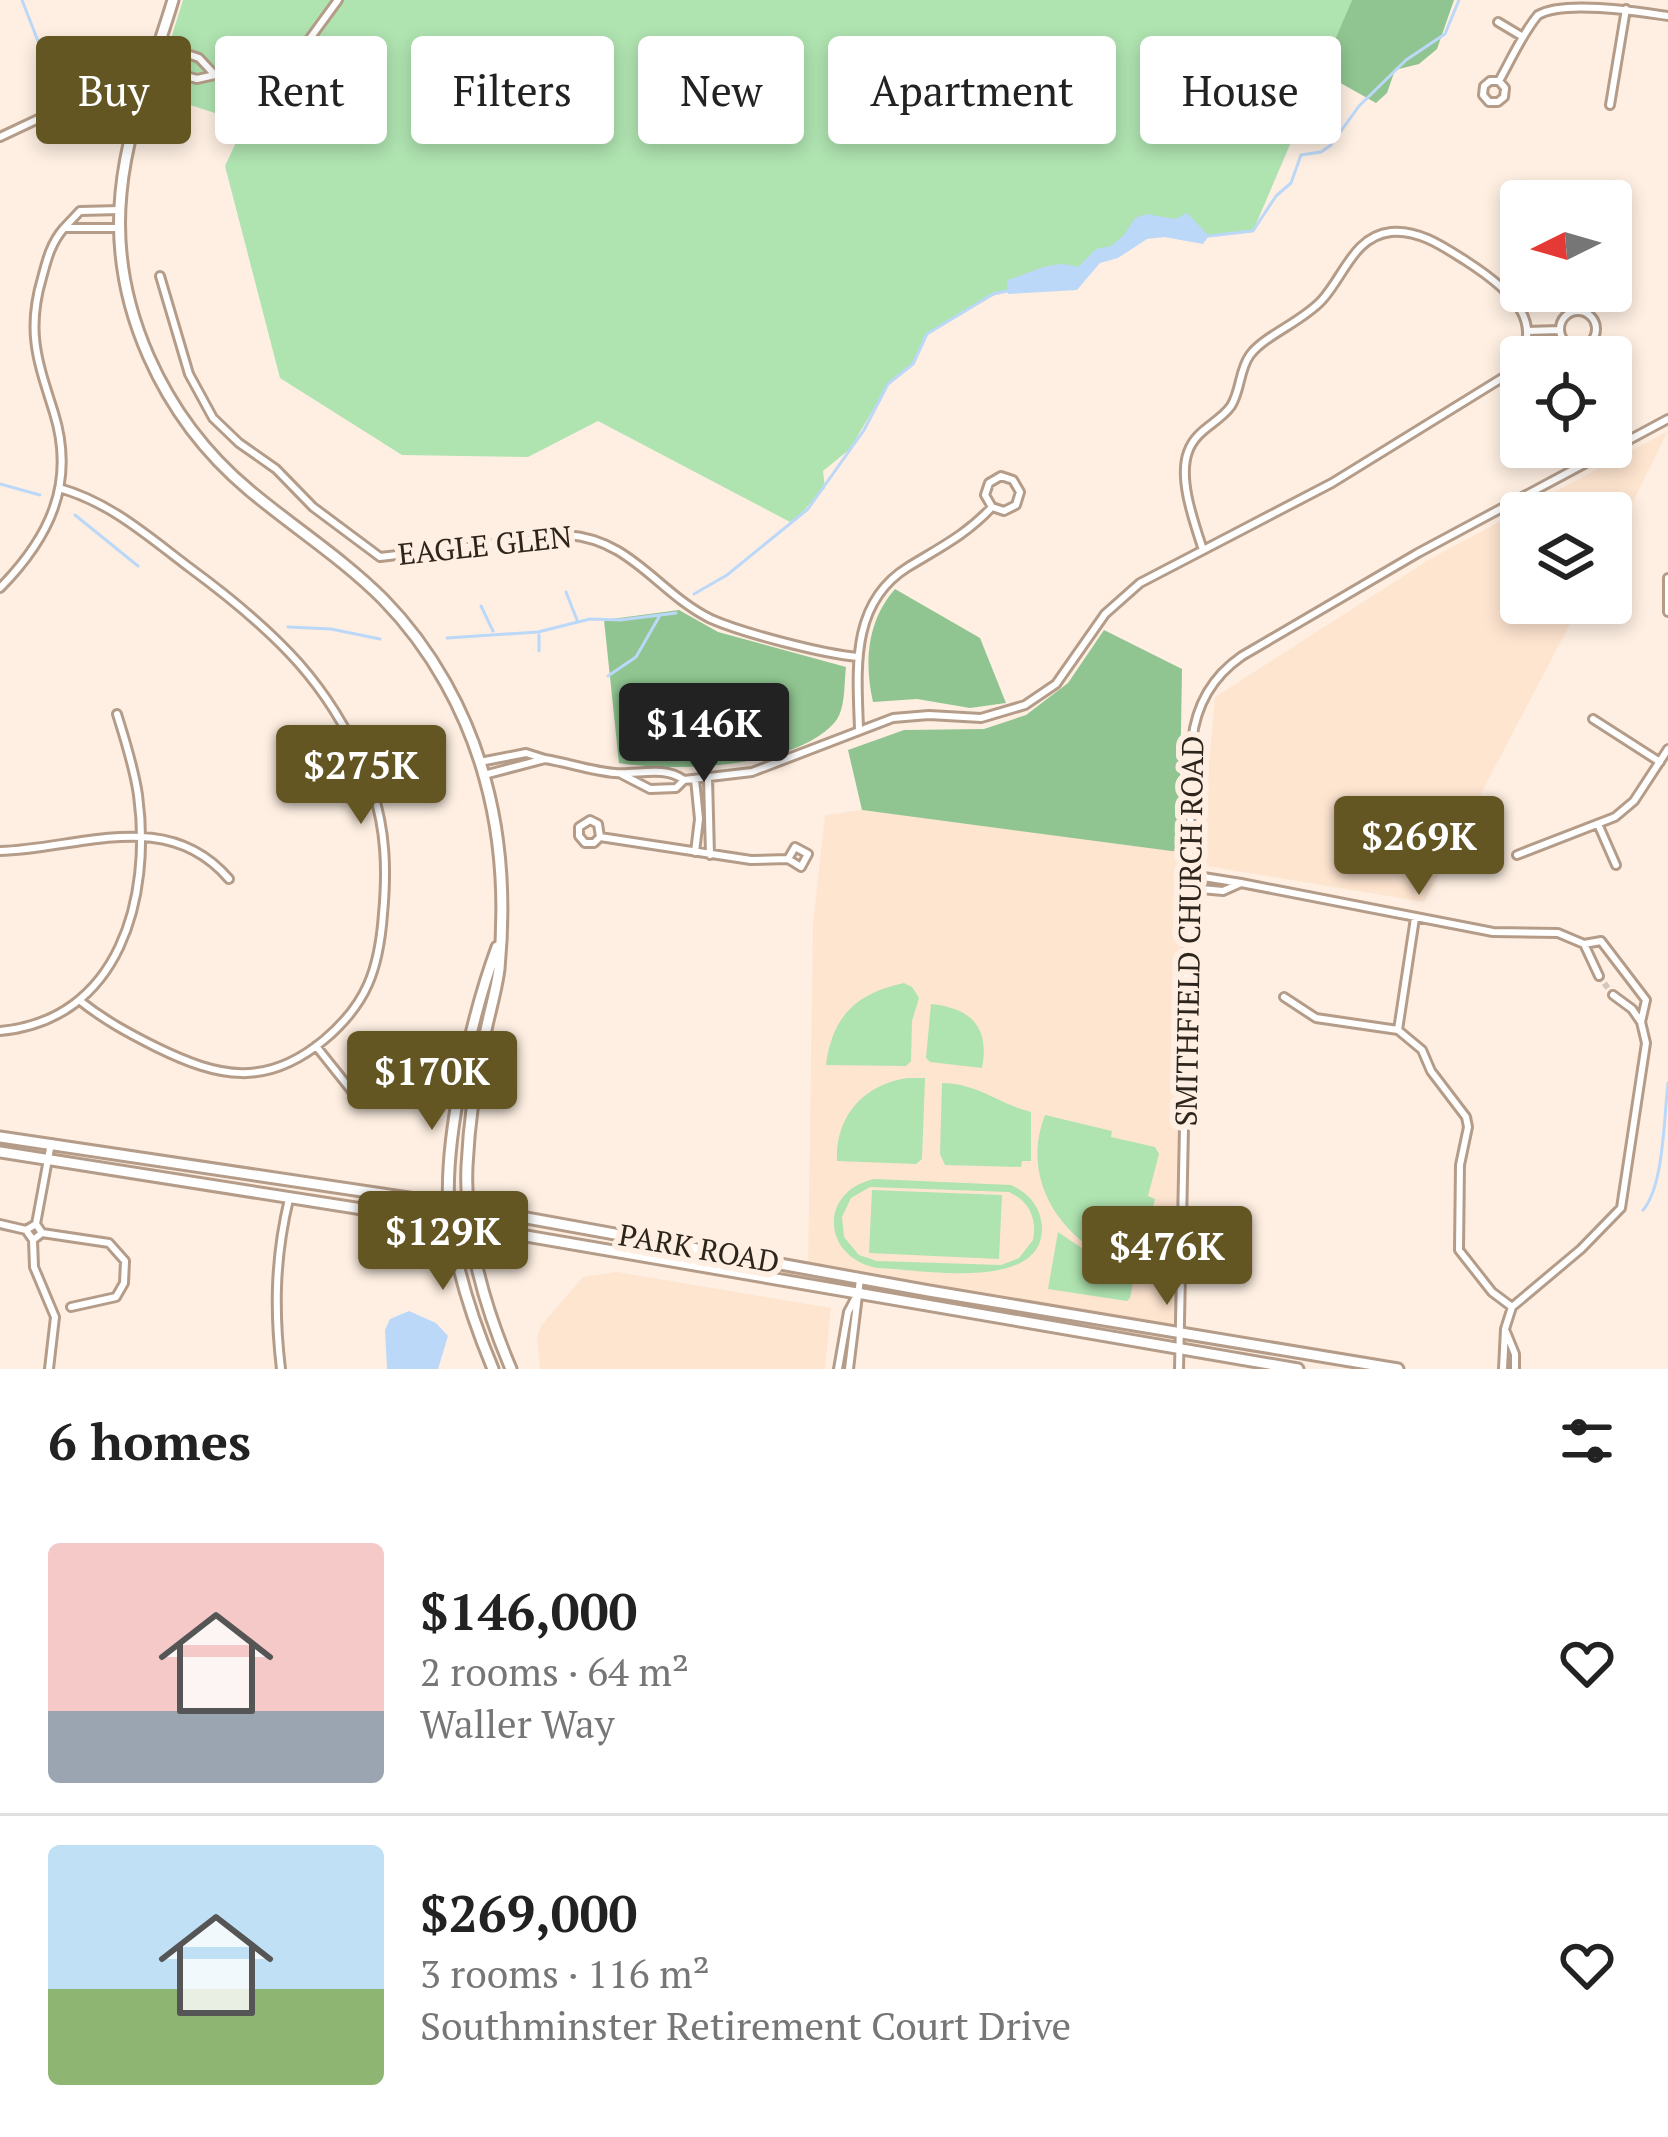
<!DOCTYPE html>
<meta charset="utf-8">
<style>
:root{--surface:#fff;--page:#f6f6f6;--text:#222;--muted:#767676;--line:#e0e0e0;--accent:#645623}
body{margin:0;font-family:"PT Serif",serif;background:var(--page);color:var(--text);height:100vh;display:flex;flex-direction:column;font-size:45px;white-space:nowrap}
*{box-sizing:border-box;margin:0}
p{font-size:39px;color:var(--muted)}
.icon{flex:none;width:66px;height:66px;fill:none;stroke:currentColor;stroke-width:2;stroke-linecap:round;stroke-linejoin:round}
.map{position:relative;height:1369px;overflow:hidden}
.side{display:flex;flex-direction:column;background:var(--surface);flex:1}
.side>*{flex:none}
.hud{position:absolute;left:36px;top:36px;width:1596px;height:108px;display:flex;gap:24px}
.needle{width:78px;rotate:265deg}
.buttons{position:absolute;left:1500px;top:180px;display:grid;gap:24px}
.buttons a{display:grid;place-items:center;width:132px;height:132px;border-radius:12px;background:var(--surface);box-shadow:0 6px 18px #0003;font-size:60px}
.price{position:absolute;translate:-50% -102px;padding:0 27px;border-radius:12px;background:var(--accent);color:#fff;font-size:39px;line-height:78px;filter:drop-shadow(0 3px 6px #0008)}
.price::after{content:'';position:absolute;left:50%;top:72px;width:36px;height:27px;margin-left:-18px;background:inherit;clip-path:polygon(0 0,100% 0,50% 100%)}
.price.active{background:#222;color:#fff}
ul{padding:0;list-style:none}
li{display:flex;align-items:center;gap:36px;height:300px;padding:0 48px}
li+li{border-top:3px solid var(--line)}
li span{display:grid;place-items:center;flex:none;width:336px;height:240px;border-radius:12px;color:#555}
li>.icon{margin-inline-start:auto}
span .icon{width:144px;height:144px;fill:#fffc;stroke-width:1}
li b{font-size:51px}
h2{display:flex;justify-content:space-between;align-items:center;height:144px;padding:0 48px;font-size:51px}
.chip{padding:0 42px;border-radius:12px;background:var(--surface);box-shadow:0 6px 18px #0003;font-size:42px;line-height:108px}
.chip.active{background:var(--accent);color:#fff}
.map>svg:first-child{display:block}
</style>
<div class="map">
<svg width="1668" height="1369" viewBox="0 0 1668 1369">
<rect width="100%" height="100%" fill="#feefe2"/>
<path fill="#fee5d0" d="M1668,431L1611,546V513H1521V603H1581L1424,902L1200,865L1215,697L1430,559Z
M862,810L1187,852L1180,1329L808,1266L813,924L825,815Z
M617,1272L831,1308L825,1369H540L537,1337L541,1326L583,1277Z"/>
<path fill="#afe3b0" fill-rule="evenodd" d="M183,0H1352L1253,231L1209,236L1198,242L1153,229L1092,264L1075,286L1000,292L927,334L913,364L888,384L850,449L823,471L825,488L792,523L598,421L528,457L402,455L280,378L225,166L245,123L154,93Z
M904,983L912,987L919,998L912,1021L911,1061L906,1066L826,1065C832,1017 856,993 904,983Z
M931,1004C971,1008 990,1027 982,1068L930,1062L926,1058Z
M908,1078H925L922,1159L916,1164L837,1161C835,1116 864,1084 908,1078Z
M942,1083C977,1083 999,1104 1031,1112V1161H1022L1021,1167L945,1165L940,1154Z
M1045,1115L1112,1131L1111,1137L1155,1147L1159,1154L1148,1196L1155,1199L1139,1268C1071,1254 1017,1186 1045,1115Z
M874,1179L1011,1185C1029,1193 1042,1208 1042,1229C1041,1293 919,1269 877,1268C822,1257 818,1192 874,1179ZM870,1187L1009,1192C1029,1201 1037,1218 1033,1240L1019,1258L1001,1265L877,1261L859,1255L844,1237L842,1217L851,1198Z
M872,1190L1002,1195L999,1259L869,1253Z
M1058,1232L1089,1253L1100,1269L1108,1266L1135,1272L1130,1298L1127,1301L1048,1289Z"/>
<path fill="#90c591" d="M1352,0H1454L1437,49L1419,64L1395,70L1387,93L1376,103L1321,72Z
M895,589L980,638L1006,703L970,708L917,699L873,702C864,662 867,621 895,589Z
M679,610L718,632L846,667C844,682 846,709 835,722C794,769 675,772 619,763L604,620Z
M1104,630L1182,669L1179,852L862,810L848,750L904,730L984,729L1026,715L1068,683Z"/>
<path fill="#bcd8f9" d="M1187,213L1209,236L1203,244L1164,237L1147,239L1118,258L1100,263L1077,290L1008,294L1007,280C1032,273 1053,258 1078,267L1096,249L1111,246L1124,235L1135,218L1147,214L1175,219Z
M409,1311L436,1323L448,1336L438,1369H387L385,1330L390,1319Z"/>
<g fill="none" stroke-linecap="round" stroke-linejoin="round">
<path stroke="#bcd8f9" stroke-width="3" d="M22,0L57,90
M1209,236L1253,231L1276,196L1291,183L1301,155L1321,152L1331,145L1359,106L1406,60L1445,34L1459,0
M0,484L40,495
M75,515L138,566
M566,592L577,620
M694,594L727,575L808,509L864,430L888,384L913,364L927,334L993,294L1008,291
M481,606L493,631
M288,627L331,629L380,639
M539,635V651
M447,638L538,632L590,619L620,620L676,613
M608,676L636,657L659,617
M1643,1210C1664,1186 1664,1116 1668,1083"/>
<path stroke="#d4c6ba" stroke-width="6" stroke-dasharray="6 3" stroke-linecap="butt" d="M1599,976L1613,995"/>
<defs>
<path id="street" d="M1498,22L1523,37
M152,67L197,79L215,75L199,58L161,45
M215,75H254L303,48L338,0
M1499,81L1505,88L1504,97L1498,102H1489L1483,95L1484,86L1490,81H1499C1511,60 1522,34 1538,15C1563,0 1635,11 1668,16
M1610,105L1626,9
M0,137L51,113
M120,228H64L80,211L120,210
M160,276L189,374L213,418L239,443L276,469L313,507L380,557L567,535C631,539 658,593 711,619C743,633 823,654 858,657
M1560 329a18 18 0 1 1 36 0a18 18 0 1 1-36 0Z
M1527,331L1559,330
M59,488C110,502 149,537 190,568C274,630 336,687 372,789C386,830 387,871 383,914C379,969 367,1004 324,1040C266,1088 219,1078 156,1047C128,1033 104,1020 79,1000
M1668,578V612
M0,588C49,538 76,484 54,413C38,362 26,332 42,278C47,259 51,243 64,228
M1593,719L1660,762
M859,729C857,669 850,603 908,567C939,548 966,535 992,507L1004,511L1016,505L1020,492L1013,480L1001,476L989,483L985,495L992,507
M545,759C569,763 592,771 615,773C638,775 664,765 684,780L676,788L650,789L621,774
M480,762L526,753L545,759L484,775
M708,778L710,855
M695,779L699,819L695,852
M684,780L752,772L893,718L929,715L981,718L1025,705L1056,684L1105,614L1140,583L1332,483L1507,375C1555,325 1508,288 1466,261C1444,247 1418,229 1391,232C1354,236 1344,276 1322,300C1302,322 1265,335 1250,355C1239,370 1241,390 1231,406C1218,424 1196,429 1188,452C1178,479 1194,522 1203,550
M1598,824L1616,865
M600,837L594,843H585L579,836V827L590,820L598,824L600,837L751,860L788,859L795,847L808,854L801,867L788,859
M0,851C79,849 167,806 229,879
M1517,855L1615,817L1634,801L1668,749
M1241,883L1493,932L1558,933L1584,944
M1190,888L1223,891L1241,883L1191,875
M1415,918L1398,1030L1422,1050L1431,1071L1466,1117L1468,1127L1460,1165L1459,1250L1492,1292L1512,1307
M1599,976L1584,944L1601,941L1646,1000L1641,1022L1632,1009L1613,995
M1284,997L1316,1018L1398,1030
M0,1031C120,1020 152,897 138,795C134,767 125,740 117,714
M316,1046L355,1095
M0,1224L26,1230
M36,1224L26,1230L33,1240L42,1233L36,1224L51,1143
M42,1233L109,1243L125,1261L124,1283L116,1297L71,1307
M33,1240L34,1267L55,1317L49,1369
M1506,1332L1515,1354V1369
M281,1369C274,1310 275,1257 289,1199
M838,1369L848,1312L856,1297
M849,1369L860,1279
M1179,1369L1192,741C1196,705 1213,676 1242,656L1418,553L1668,419
M1503,1369L1505,1329L1512,1307L1581,1249L1621,1208L1646,1043L1641,1022"/>
<path id="secondary" d="M173,0C154,64 127,126 121,193C110,305 163,418 249,490C293,527 342,558 383,599C432,649 467,713 485,779C502,840 505,906 499,969C496,993 488,1017 484,1040C475,1081 469,1124 467,1166C464,1237 484,1305 511,1369
M0,1137L449,1204L929,1291L1398,1369
M0,1152L451,1223L1298,1369
M493,1369C473,1321 456,1271 450,1219C441,1147 472,1015 497,947"/>
</defs>
<use href="#street" stroke="#b49c89" stroke-width="12"/>
<use href="#secondary" stroke="#b49c89" stroke-width="15"/>
<use href="#street" stroke="#fff" stroke-width="6"/>
<use href="#secondary" stroke="#fff" stroke-width="9"/>
</g>
<g text-anchor="middle" stroke-width="12" stroke-linejoin="round" paint-order="stroke">
<g font-size="30" fill="#2d241c" stroke="#feefe2">
<text transform="translate(485 546) rotate(-6)" y="10">EAGLE GLEN</text>
<text transform="translate(1190 931) rotate(-89)" y="10">SMITHFIELD CHURCH ROAD</text>
<text transform="translate(699 1249) rotate(10)" y="10">PARK ROAD</text>
</g>
</g>
</svg>
<div class="buttons">
<a><svg class="needle" viewBox="-14 -14 28 28"><path d="M0-13l5 13h-10z" fill="#e53935"/><path d="M0 13l5-13h-10z" fill="#767676"/></svg></a>
<a><svg class="icon" aria-label="locate" viewBox="0 0 24 24"><circle cx="12" cy="12" r="6"/><path d="M12 2v4M12 18v4M2 12h4M18 12h4"/></svg></a>
<a><svg class="icon" aria-label="layers" viewBox="0 0 24 24"><path d="M12 4l9 5-9 5-9-5zM3 14l9 5 9-5"/></svg></a>
</div>
<b class="price active" style="left:704px;top:785px">$146K</b>
<b class="price" style="left:361px;top:827px">$275K</b>
<b class="price" style="left:1419px;top:898px">$269K</b>
<b class="price" style="left:432px;top:1133px">$170K</b>
<b class="price" style="left:443px;top:1293px">$129K</b>
<b class="price" style="left:1167px;top:1308px">$476K</b>
<div class="hud">
<a class="chip active">Buy</a>
<a class="chip">Rent</a>
<a class="chip">Filters</a>
<a class="chip">New</a>
<a class="chip">Apartment</a>
<a class="chip">House</a>
</div>
</div>
<section class="side">
<h2>6 homes<svg class="icon" aria-label="filters" viewBox="0 0 24 24"><path d="M4 7h16M4 17h16"/><circle cx="9" cy="7" r="2"/><circle cx="15" cy="17" r="2"/></svg></h2>
<ul>
<li><span style="background:linear-gradient(#f6c9c9 70%,#9aa5b1 0)"><svg class="icon" aria-label="home" viewBox="0 0 24 24"><path d="M3 11l9-7 9 7M6 9v11h12V9"/></svg></span><div><b>$146,000</b><p>2 rooms · 64 m²</p><p>Waller Way</p></div><svg class="icon" aria-label="heart" viewBox="0 0 24 24"><path d="M12 20l-8-8c-3-5 5-10 8-4 3-6 11-1 8 4z"/></svg></li>
<li><span style="background:linear-gradient(#bfe0f5 60%,#8fb573 0)"><svg class="icon" aria-label="home" viewBox="0 0 24 24"><path d="M3 11l9-7 9 7M6 9v11h12V9"/></svg></span><div><b>$269,000</b><p>3 rooms · 116 m²</p><p>Southminster Retirement Court Drive</p></div><svg class="icon" aria-label="heart" viewBox="0 0 24 24"><path d="M12 20l-8-8c-3-5 5-10 8-4 3-6 11-1 8 4z"/></svg></li>
</ul>
</section>
